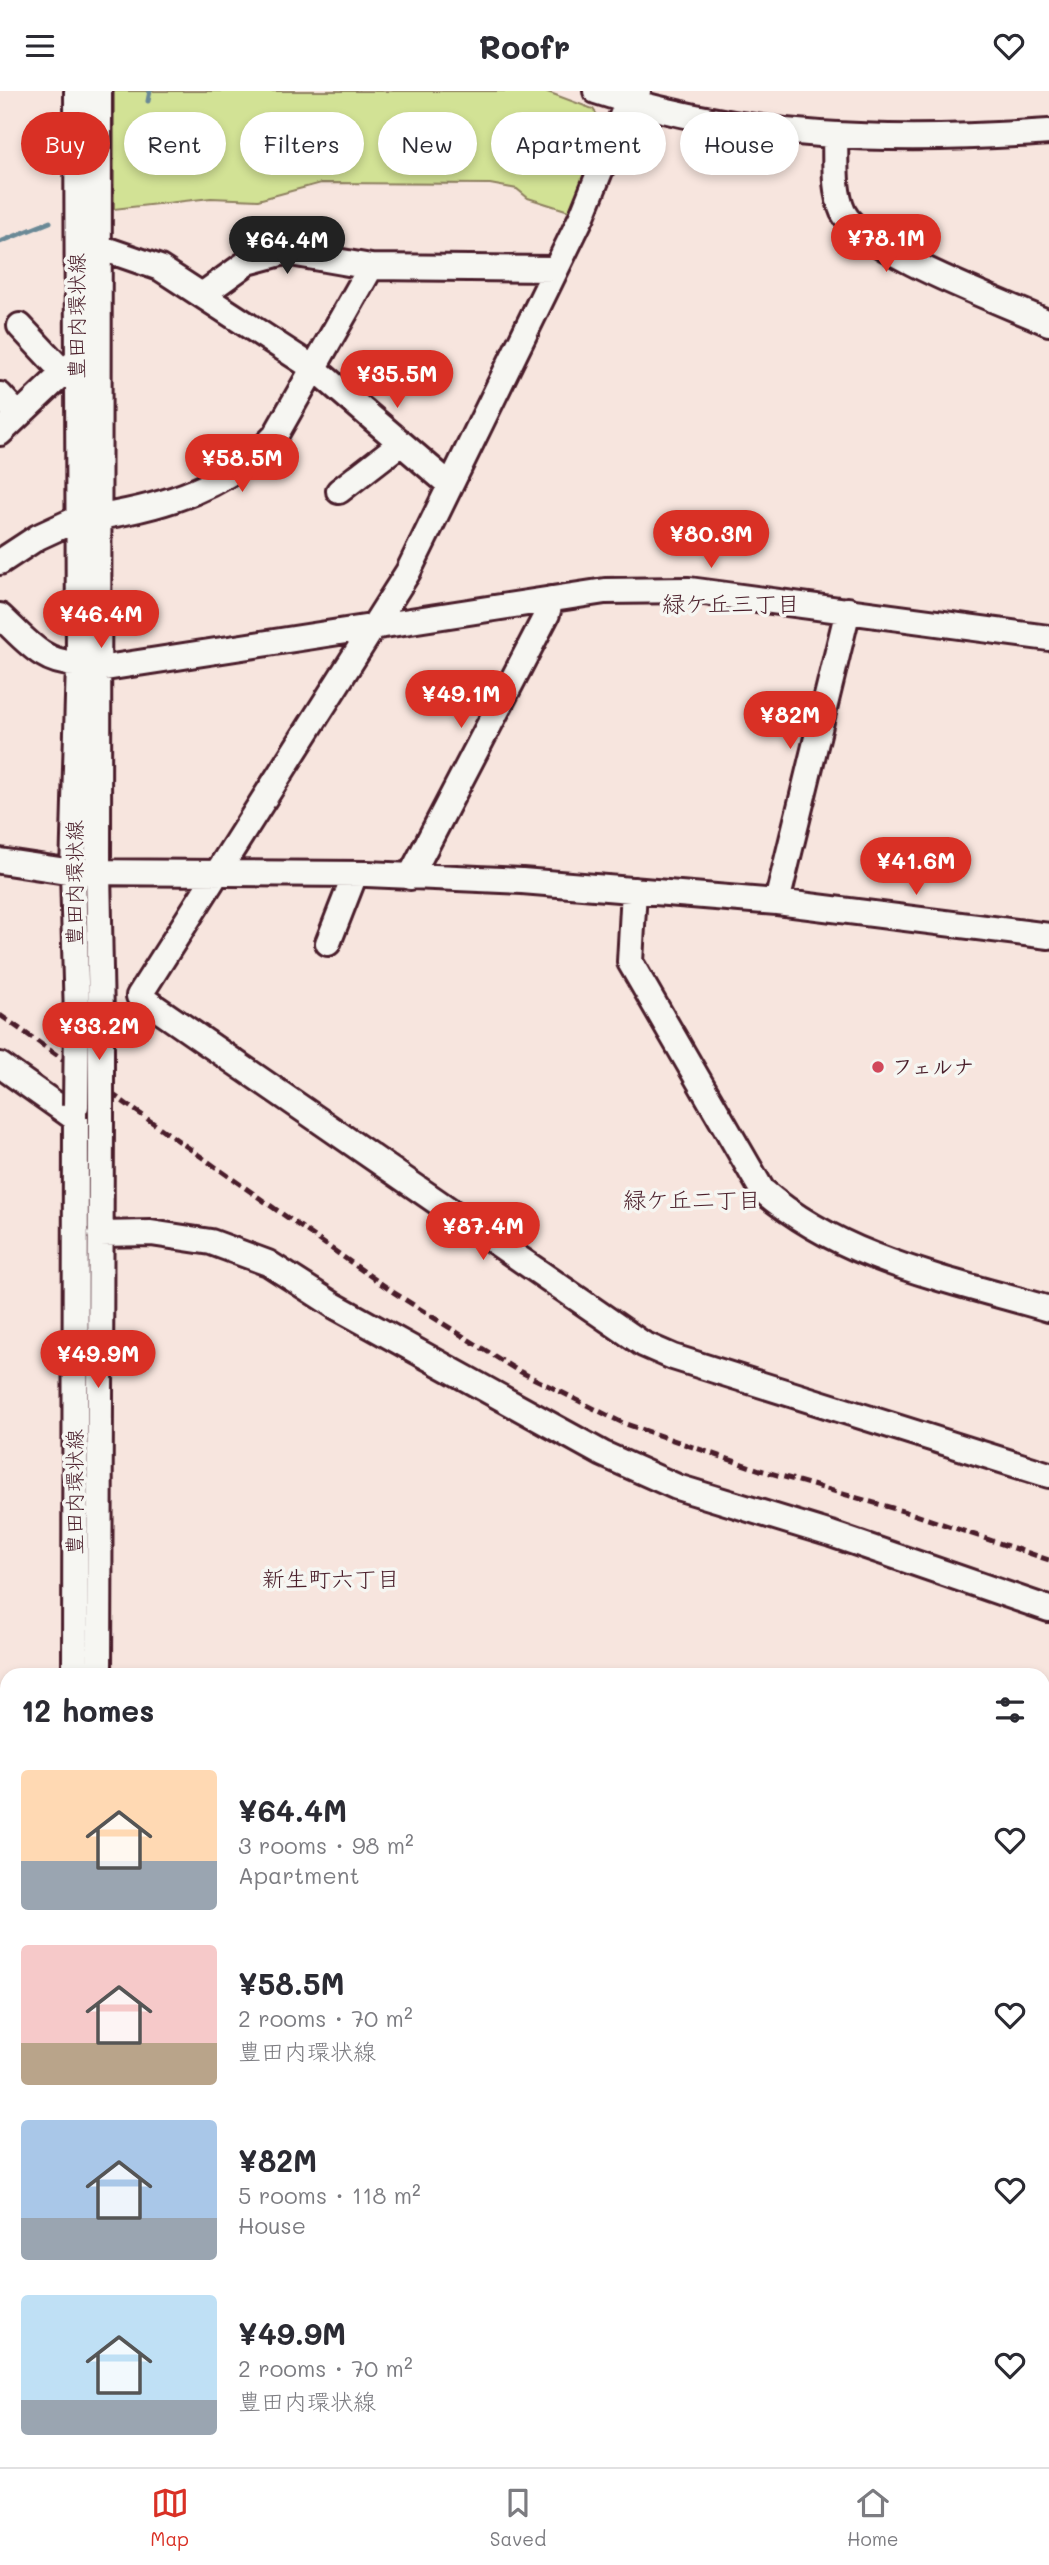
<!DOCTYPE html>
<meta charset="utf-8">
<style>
:root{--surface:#fff;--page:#f2f2f3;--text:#2b2b33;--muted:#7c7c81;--line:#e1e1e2;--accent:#d93025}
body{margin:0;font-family:Mali,"Klee One",sans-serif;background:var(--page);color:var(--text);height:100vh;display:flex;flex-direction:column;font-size:26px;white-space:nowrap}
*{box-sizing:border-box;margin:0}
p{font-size:23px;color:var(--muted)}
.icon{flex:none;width:38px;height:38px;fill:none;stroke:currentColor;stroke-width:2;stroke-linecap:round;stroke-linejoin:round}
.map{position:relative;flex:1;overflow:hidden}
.panel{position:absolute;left:0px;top:1577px;width:1050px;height:800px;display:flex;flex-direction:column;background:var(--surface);border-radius:21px 21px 0 0;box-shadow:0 4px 10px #0003}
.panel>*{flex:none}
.banner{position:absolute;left:21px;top:21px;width:1008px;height:63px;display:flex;gap:14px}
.price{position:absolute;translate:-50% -60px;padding:0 16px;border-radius:24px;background:var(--accent);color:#fff;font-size:23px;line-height:46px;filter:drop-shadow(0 2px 4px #0008)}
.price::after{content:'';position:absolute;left:50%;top:42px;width:21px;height:16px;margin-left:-10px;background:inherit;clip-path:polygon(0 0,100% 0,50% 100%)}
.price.on{background:#222;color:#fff}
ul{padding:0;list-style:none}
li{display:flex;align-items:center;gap:21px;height:175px;padding:0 21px}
li span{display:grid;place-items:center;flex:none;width:196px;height:140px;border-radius:7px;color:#555}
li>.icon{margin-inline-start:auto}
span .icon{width:84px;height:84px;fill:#fffc;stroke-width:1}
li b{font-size:30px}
h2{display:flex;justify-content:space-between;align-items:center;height:84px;padding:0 21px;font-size:30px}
.chip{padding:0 24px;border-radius:32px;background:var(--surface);box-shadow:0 4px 10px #0003;font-size:24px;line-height:63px}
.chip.on{background:var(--accent);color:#fff}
header{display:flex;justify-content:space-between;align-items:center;height:91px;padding:0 21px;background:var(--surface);font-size:32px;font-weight:700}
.tabs{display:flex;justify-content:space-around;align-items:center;height:98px;border-top:2px solid var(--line);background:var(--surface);font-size:19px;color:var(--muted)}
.tabs a{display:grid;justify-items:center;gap:4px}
.tabs .on{color:var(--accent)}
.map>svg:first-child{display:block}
</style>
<header><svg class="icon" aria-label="menu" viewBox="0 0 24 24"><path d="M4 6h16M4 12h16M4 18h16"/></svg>Roofr<svg class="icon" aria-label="heart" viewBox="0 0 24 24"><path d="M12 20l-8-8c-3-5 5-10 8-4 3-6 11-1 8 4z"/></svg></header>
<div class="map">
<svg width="1049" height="2376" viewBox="0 0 1049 2376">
<rect width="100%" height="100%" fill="#f7e5de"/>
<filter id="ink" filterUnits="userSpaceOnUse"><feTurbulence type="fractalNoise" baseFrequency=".0143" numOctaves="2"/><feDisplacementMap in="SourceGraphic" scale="14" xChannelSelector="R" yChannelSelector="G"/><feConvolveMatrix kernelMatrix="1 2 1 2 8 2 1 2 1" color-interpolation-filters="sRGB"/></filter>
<g filter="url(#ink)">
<path fill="#d2e295" stroke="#8e8060" stroke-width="2" d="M114,0H545L593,18L607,38L572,121L528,107L517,98L490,93L321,92L258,109L211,107L114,118Z"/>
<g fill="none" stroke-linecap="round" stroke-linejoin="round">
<path stroke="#6b8996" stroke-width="5" d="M148,10L150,0
M0,151L50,131"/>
<defs>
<path id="minor" d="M99,0L98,781L101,926
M596,0C746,49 893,52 1049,41
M638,0L628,10L582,125L408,481L139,905L643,1253L673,1266L1049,1384
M835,46C836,70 833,99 843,121C862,160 1005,212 1049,232
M99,156L160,177L315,278L450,394
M202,204L248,171L285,161L371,176L556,178
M20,235L63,281
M0,304L18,324
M0,342L76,270
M339,400L401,352
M99,426C166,415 228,396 275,345L371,176
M0,471L38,446L77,428
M0,525C24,547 44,575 79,572
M99,578L605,500L689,499L1049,547
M0,770L73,781L367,783L522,790L777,811L1049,845
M410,786L547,523L551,508
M634,799L630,871L762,1099C842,1169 950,1189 1049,1218
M777,811L848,519
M328,852L355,783
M77,927L73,781L79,572L77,0
M0,974L76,1028
M100,1143L151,1142L211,1151L268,1172L335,1215L603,1363L677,1396L831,1443L1049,1518
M75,1584L76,1015
M99,1584L101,1027
M0,2207L7,2202
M0,2268H7
M0,2329H7
M0,2347L7,2348
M175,2370L211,2376
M391,2370L415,2376
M785,2370L791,2376"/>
<path id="highway" d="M0,2309L7,2311
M251,2370L274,2376
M330,2370L353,2376"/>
</defs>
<use href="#minor" stroke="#4a1f2b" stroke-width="30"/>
<use href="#highway" stroke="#4a1f2b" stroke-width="42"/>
<use href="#minor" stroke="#f6f6f2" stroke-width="24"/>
<use href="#highway" stroke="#f9deab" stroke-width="37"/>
<path stroke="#4a1f2b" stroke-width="5" stroke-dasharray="10 5" stroke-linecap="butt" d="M0,924L393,1201L515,1278L623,1332L760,1379L913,1423L1049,1469"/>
<defs>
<path id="minor-bridge" d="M76,1015L77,927
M101,1027V926"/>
</defs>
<use href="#minor-bridge" stroke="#4a1f2b" stroke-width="30" stroke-linecap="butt"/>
<use href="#minor-bridge" stroke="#f6f6f2" stroke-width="24"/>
</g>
</g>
<circle fill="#d1495b" stroke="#f6f6f2" stroke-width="2.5" cx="878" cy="976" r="7"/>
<g text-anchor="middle" stroke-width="7" stroke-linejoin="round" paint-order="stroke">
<g font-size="21" fill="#4a1f2b" stroke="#f6f6f2">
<text transform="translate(77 225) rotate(-90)" y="7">豊田内環状線</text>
<text transform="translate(75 792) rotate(-90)" y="7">豊田内環状線</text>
<text transform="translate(75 1401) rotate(-90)" y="7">豊田内環状線</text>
</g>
<g font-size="21" font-weight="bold" fill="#4a1f2b" stroke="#f6f6f2" text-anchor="start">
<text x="892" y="983">フェルナ</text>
</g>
<g font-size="23" fill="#4a1f2b" stroke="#f6f6f2">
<text x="731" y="521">緑ケ丘三丁目</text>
<text x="692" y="1117">緑ケ丘二丁目</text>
<text x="331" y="1496">新生町六丁目</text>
</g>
</g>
</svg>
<b class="price" style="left:886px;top:183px">¥78.1M</b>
<b class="price on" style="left:287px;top:185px">¥64.4M</b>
<b class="price" style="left:397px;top:319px">¥35.5M</b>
<b class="price" style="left:242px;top:403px">¥58.5M</b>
<b class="price" style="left:711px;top:479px">¥80.3M</b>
<b class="price" style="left:101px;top:559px">¥46.4M</b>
<b class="price" style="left:461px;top:639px">¥49.1M</b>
<b class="price" style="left:790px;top:660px">¥82M</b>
<b class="price" style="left:916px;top:806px">¥41.6M</b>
<b class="price" style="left:99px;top:971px">¥33.2M</b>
<b class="price" style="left:483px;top:1171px">¥87.4M</b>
<b class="price" style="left:98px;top:1299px">¥49.9M</b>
<div class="banner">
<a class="chip on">Buy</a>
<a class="chip">Rent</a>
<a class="chip">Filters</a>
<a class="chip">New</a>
<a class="chip">Apartment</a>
<a class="chip">House</a>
</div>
<section class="panel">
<h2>12 homes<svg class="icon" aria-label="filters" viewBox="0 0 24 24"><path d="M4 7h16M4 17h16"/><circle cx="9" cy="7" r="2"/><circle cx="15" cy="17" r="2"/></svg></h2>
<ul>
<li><span style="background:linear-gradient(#ffd9b3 65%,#9aa5b1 0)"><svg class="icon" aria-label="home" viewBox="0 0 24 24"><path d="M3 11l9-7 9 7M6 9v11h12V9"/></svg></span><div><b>¥64.4M</b><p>3 rooms · 98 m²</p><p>Apartment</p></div><svg class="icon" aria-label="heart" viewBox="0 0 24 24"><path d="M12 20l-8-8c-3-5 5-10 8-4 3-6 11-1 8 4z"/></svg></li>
<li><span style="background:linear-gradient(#f6c9c9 70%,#b9a48a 0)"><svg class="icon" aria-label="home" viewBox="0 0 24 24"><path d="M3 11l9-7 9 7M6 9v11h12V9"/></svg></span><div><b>¥58.5M</b><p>2 rooms · 70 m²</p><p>豊田内環状線</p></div><svg class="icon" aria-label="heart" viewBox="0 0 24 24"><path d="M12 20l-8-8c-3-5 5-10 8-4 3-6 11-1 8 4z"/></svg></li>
<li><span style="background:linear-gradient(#a9c7e8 70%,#9aa5b1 0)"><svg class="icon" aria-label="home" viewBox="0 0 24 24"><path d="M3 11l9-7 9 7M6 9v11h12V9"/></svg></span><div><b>¥82M</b><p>5 rooms · 118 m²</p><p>House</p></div><svg class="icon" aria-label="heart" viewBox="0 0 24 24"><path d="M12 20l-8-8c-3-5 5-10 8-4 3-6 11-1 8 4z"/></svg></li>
<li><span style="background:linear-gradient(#bfe0f5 75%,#9aa5b1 0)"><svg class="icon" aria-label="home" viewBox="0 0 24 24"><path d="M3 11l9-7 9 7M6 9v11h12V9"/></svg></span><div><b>¥49.9M</b><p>2 rooms · 70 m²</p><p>豊田内環状線</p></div><svg class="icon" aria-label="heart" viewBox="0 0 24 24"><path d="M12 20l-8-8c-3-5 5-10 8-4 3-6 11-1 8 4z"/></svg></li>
</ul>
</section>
</div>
<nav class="tabs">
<a class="on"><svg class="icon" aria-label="map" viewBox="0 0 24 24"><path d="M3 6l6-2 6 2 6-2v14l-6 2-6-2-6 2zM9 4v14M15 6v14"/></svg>Map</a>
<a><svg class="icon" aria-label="saved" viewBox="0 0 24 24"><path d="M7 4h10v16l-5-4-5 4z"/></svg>Saved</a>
<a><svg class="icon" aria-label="home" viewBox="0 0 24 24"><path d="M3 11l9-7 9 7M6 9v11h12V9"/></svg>Home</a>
</nav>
